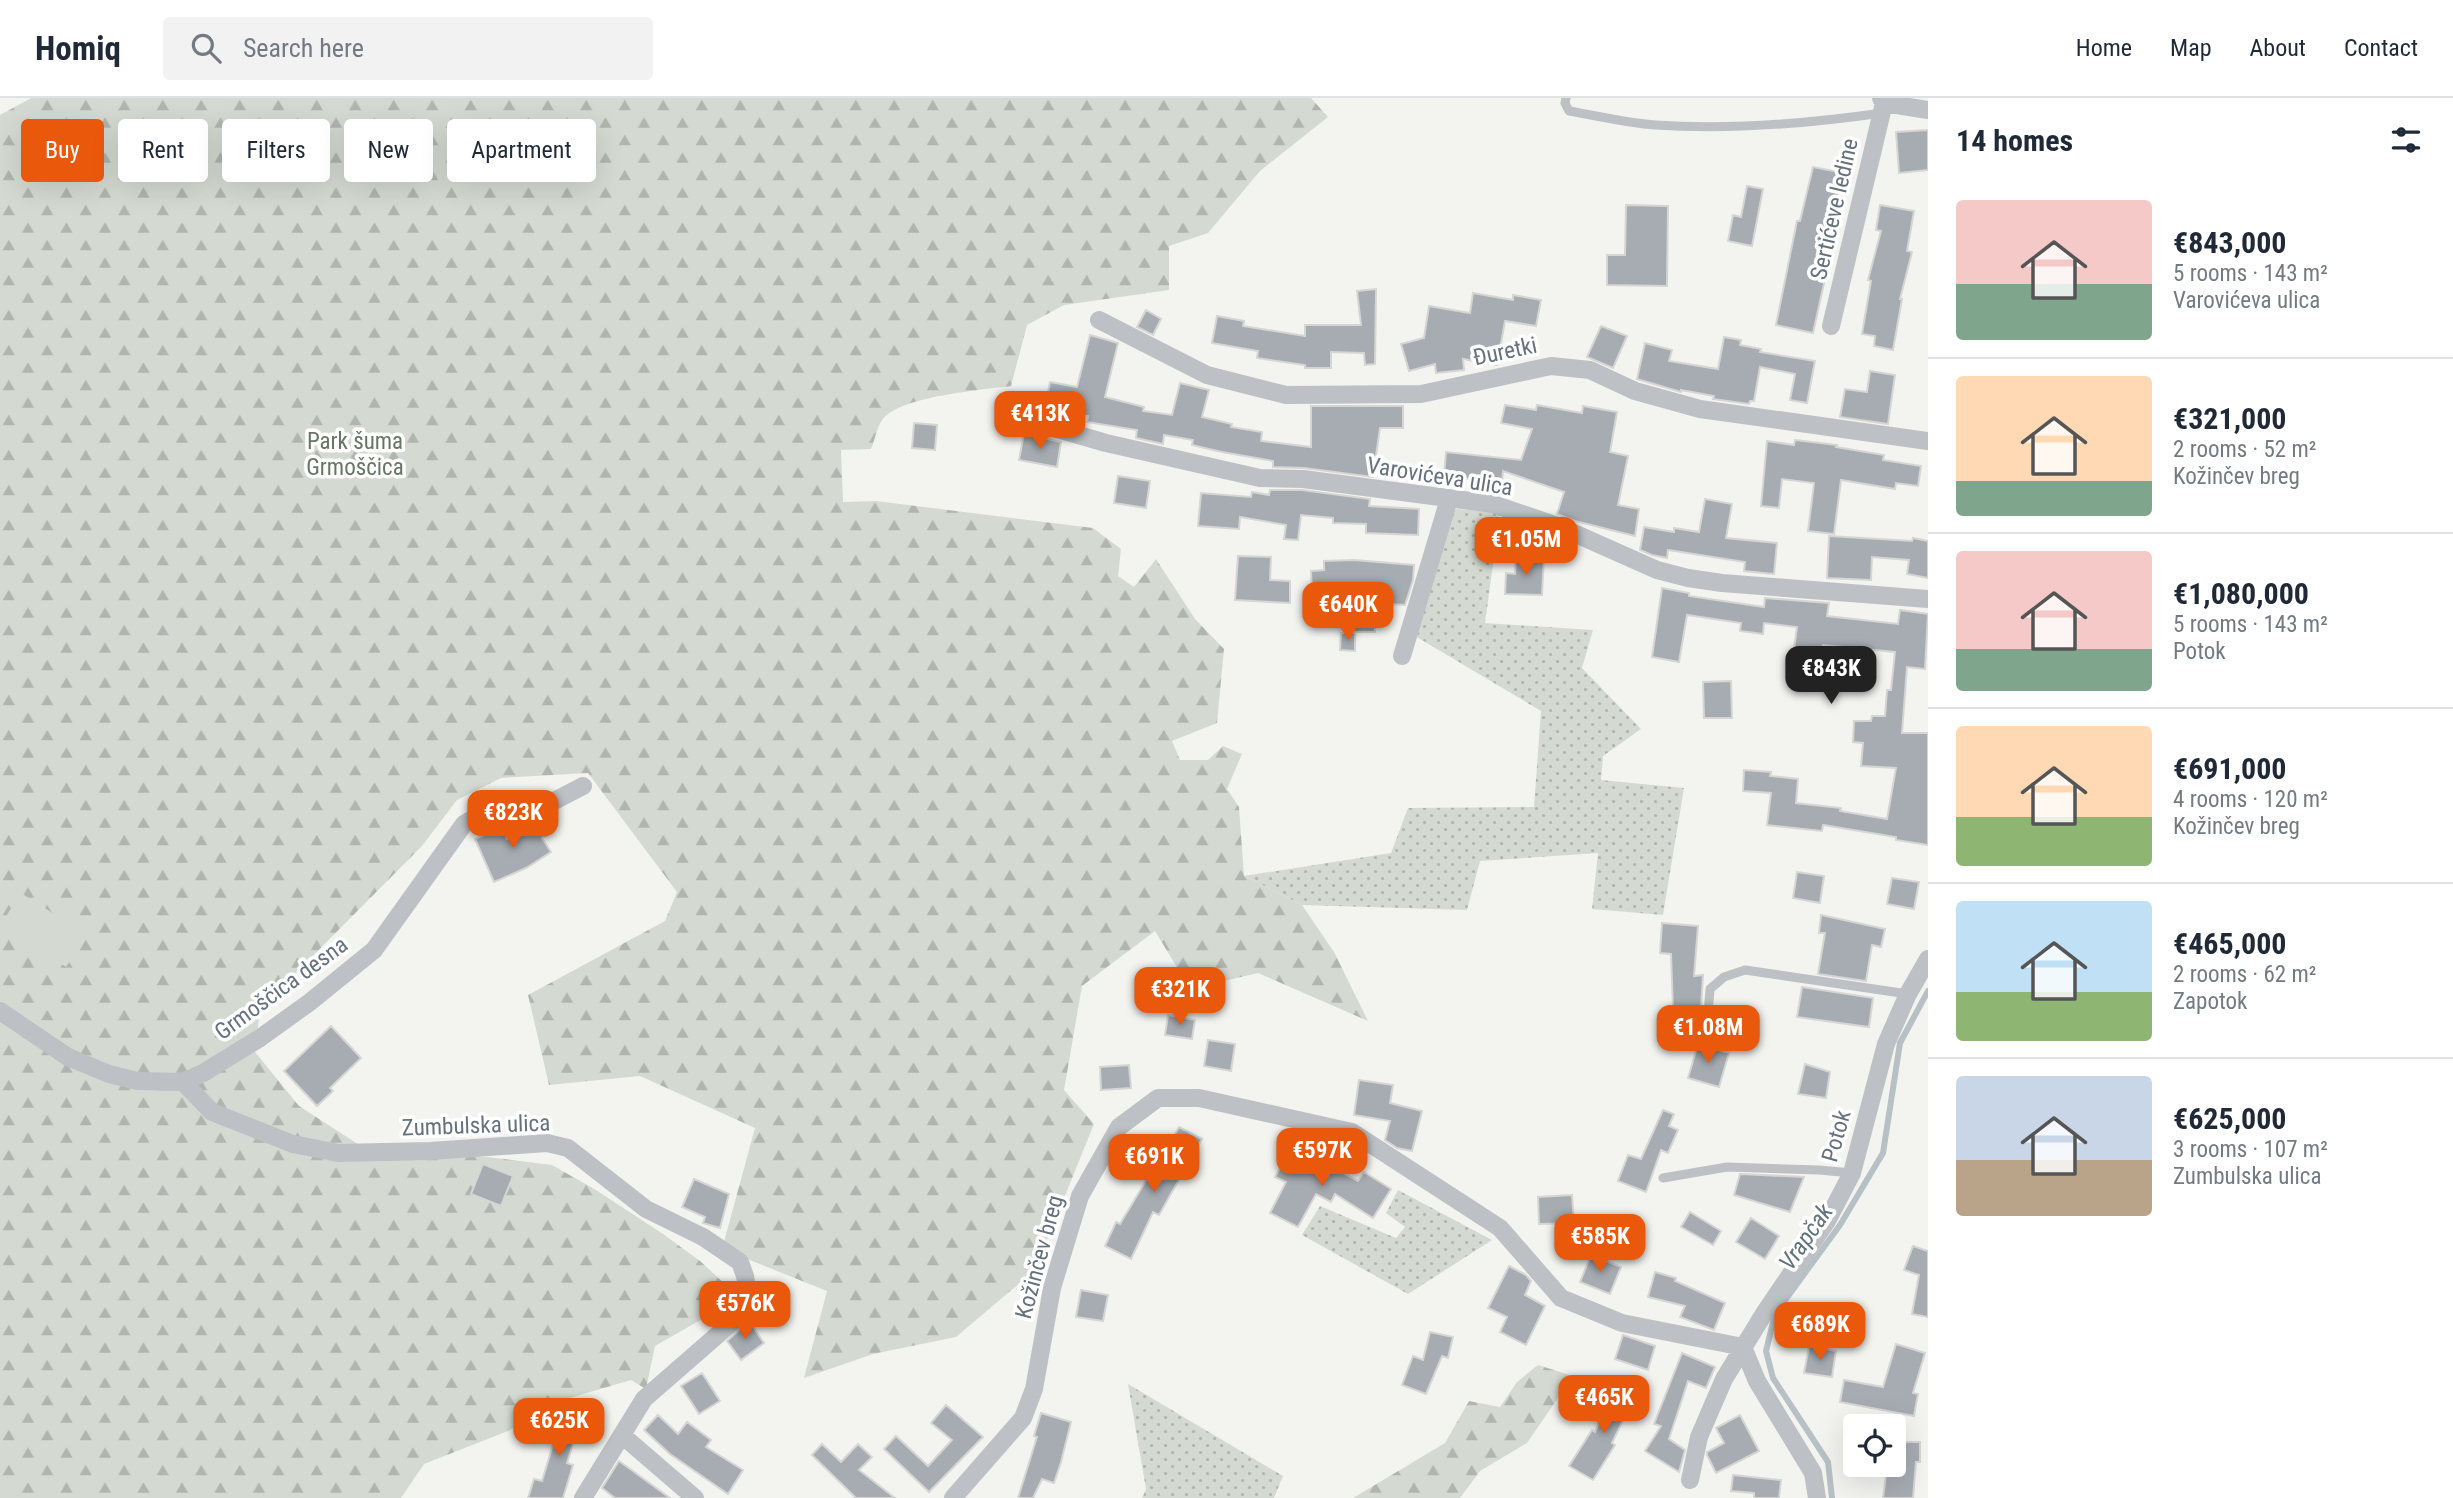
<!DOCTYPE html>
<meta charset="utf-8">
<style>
:root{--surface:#fff;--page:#f2f2f3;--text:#1f2937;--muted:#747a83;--line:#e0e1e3;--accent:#ea580c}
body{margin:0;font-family:"Roboto Condensed",sans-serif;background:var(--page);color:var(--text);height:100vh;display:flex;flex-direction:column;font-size:26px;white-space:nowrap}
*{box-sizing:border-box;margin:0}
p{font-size:23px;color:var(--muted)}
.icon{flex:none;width:38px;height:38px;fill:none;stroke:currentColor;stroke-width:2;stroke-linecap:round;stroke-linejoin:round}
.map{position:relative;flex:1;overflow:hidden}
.sheet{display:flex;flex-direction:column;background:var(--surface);width:525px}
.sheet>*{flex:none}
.banner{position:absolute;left:21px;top:21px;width:665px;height:63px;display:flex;gap:14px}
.controls{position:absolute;left:1843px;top:1316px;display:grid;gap:14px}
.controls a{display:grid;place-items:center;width:63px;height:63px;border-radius:7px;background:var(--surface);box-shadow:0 7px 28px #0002;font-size:35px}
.price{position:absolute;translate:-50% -60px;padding:0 16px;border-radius:14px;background:var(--accent);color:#fff;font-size:23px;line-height:46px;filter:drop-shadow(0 2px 4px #0008)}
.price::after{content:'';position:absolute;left:50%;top:42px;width:21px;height:16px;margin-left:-10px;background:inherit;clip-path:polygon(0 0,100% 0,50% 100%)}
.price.selected{background:#222;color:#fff}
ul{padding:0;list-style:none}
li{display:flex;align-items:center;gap:21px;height:175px;padding:0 28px}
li+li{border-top:2px solid var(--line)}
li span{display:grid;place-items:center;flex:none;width:196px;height:140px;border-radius:7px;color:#555}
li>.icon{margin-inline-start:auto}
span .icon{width:84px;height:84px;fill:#fffc;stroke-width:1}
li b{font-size:30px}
h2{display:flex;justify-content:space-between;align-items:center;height:84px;padding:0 28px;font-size:30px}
.pill{padding:0 24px;border-radius:7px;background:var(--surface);box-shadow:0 7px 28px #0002;font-size:24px;line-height:63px}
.pill.selected{background:var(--accent);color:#fff}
header{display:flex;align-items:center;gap:42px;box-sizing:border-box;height:98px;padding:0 35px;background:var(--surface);border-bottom:2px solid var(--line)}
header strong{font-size:33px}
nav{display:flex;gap:38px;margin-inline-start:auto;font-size:24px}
.search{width:490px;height:63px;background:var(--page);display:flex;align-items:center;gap:18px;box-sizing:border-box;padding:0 24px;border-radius:7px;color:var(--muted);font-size:26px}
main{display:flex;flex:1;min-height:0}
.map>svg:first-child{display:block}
</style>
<header>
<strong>Homiq</strong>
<div class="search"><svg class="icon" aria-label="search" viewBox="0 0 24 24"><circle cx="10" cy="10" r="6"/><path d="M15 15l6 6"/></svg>Search here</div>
<nav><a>Home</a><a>Map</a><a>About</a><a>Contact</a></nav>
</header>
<main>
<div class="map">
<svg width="1928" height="1400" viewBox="0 0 1928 1400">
<defs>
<pattern id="grass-dots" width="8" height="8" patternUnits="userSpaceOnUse" patternTransform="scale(1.75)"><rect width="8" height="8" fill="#d4dad1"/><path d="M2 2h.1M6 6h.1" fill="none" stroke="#b0b5af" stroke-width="1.8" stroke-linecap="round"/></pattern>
<pattern id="forest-firs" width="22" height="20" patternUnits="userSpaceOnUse" patternTransform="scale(1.75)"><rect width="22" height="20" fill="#d4dad1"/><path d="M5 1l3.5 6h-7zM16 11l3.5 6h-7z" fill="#b0b5af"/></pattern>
</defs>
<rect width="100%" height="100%" fill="#f3f4f0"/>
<path fill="url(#grass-dots)" d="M1458,411L1500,415L1485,525L1593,532L1582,570L1641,631L1603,658L1601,682L1684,690L1663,817L1592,811L1598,755L1480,763L1467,812L1302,807L1244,778L1391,755L1408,710L1534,709L1541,613L1415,538L1450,413Z
M1398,1092L1492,1142L1408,1196L1302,1137L1320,1108L1396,1140L1405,1129L1386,1115Z
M1128,1286L1283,1378L1274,1400H1142L1146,1391Z"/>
<path fill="url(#forest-firs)" d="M31,0H1311L1328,19L1260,73L1208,135L1169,148V192L1064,207L1027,227L1011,288C982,292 901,298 883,321C877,328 875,342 871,351L841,352L843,404L876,403L1093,430L1121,451L1118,478L1134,489L1156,461L1195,521L1224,551L1217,625L1172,643L1180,662H1208L1223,648L1242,656L1227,691L1239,709L1244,778L1302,807L1334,854L1368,923L1258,875L1190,891L1155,833L1082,888L1064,992L1094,1026L1035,1172L956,1239L873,1256L804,1280L827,1193L722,1151L755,1030L640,978L549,987L528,897L665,823L677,794L588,675L501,680L457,702L422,748L260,911L255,954L299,1008L364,1050L487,1059L552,1067L596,1092L663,1136L700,1163L726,1187L725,1208L655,1248L646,1291L631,1282L563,1302L508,1333L424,1366L401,1400H0V17Z
M1538,1267L1573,1278L1527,1345L1480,1373L1460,1400H1353L1445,1345L1469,1303L1500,1309L1517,1284Z"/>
<path fill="#d4dad1" d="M21,795L87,837L66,869L1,826Z"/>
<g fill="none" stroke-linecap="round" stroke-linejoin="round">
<path stroke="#b7c1c5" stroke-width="6" d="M1832,1400L1828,1364L1773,1280L1766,1253L1775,1216L1840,1127L1883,1055L1900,945L1928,893"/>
</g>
<path fill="#a6acb2" stroke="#d5d5d3" stroke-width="2" d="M1928,32V72L1899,75L1896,34Z
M1813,69L1844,75L1831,130L1836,131L1813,235L1776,227L1797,123H1800Z
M1747,88L1763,91L1752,148L1728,143L1733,117L1741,119Z
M1626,107L1668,108L1667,188L1607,187V157H1625Z
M1880,107L1914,113L1907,153L1912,154L1900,201H1902L1893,252L1874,248L1875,238L1862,236L1871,183L1868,182L1881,133L1876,132Z
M1376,191L1375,266L1365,267L1364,255L1331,254V270H1305V267L1257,260L1258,253L1212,245L1217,218L1244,223L1243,228L1305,238V227H1361L1357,193Z
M1473,195L1513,202V197L1541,202L1536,228L1505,223L1497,267L1463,261L1464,272L1436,275L1435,266L1409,273L1401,246L1424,240L1429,208L1470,215Z
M1146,212L1161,221L1153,237L1137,229Z
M1601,228L1627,238L1613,270L1587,259Z
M1090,237L1118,245L1105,299L1144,309L1143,313L1172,317L1180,285L1209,292L1202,319L1232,326L1231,329L1262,334L1261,343L1311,349V308H1403V330H1380L1373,379L1304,370L1273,369V363L1222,354L1192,347L1193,342L1164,337L1163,346L1136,340L1137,332L1087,324L1088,318L1045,310L1050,284L1077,289Z
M1724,239L1741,242L1740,247L1761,251L1760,254L1815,263L1807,305L1790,302L1795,276L1760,269L1754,303H1750L1749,306L1713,301L1714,298L1681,292V294L1637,281L1645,245L1672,252L1669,263L1718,271Z
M1870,273L1895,277L1888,326L1840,319L1845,291L1867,294Z
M1505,307L1536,312L1537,307L1582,315L1583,308L1617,314L1610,354L1628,358L1618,407L1639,411L1635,438L1575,423L1557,416L1564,394L1503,373L1502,384L1444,379L1446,354L1521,362L1532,331L1501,325Z
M914,325L937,327L935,352L912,350Z
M1024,336L1061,344L1057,369L1019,362Z
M1795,342L1837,347L1836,349L1884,357L1883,362L1921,368L1918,388L1896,385L1895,391L1841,382L1834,436L1808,433L1814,385L1782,381L1779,410L1761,408L1767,343L1794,347Z
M1118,378L1150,383L1146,410L1114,405Z
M1270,392H1302L1370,401L1369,408L1419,411L1418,437L1366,435V426L1333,425V420L1301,417L1298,442L1284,441L1286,427L1240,419L1239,431L1198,428L1201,395L1251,399L1252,394L1269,397Z
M1705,401L1732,406L1726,440L1777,445L1774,476L1744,473L1745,464L1668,452L1667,460L1652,457L1640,452L1644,429L1674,434V430L1699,434Z
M1829,438L1912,443L1913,440L1928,443V480L1907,476L1909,462L1872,459L1871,482L1827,480Z
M1238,458L1271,459L1270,482L1290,483V505L1235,502Z
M1516,458L1544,459L1542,497L1505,496L1506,475L1515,476Z
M1354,462L1414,467L1413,482L1405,507L1375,505V534H1354V493L1312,494L1311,473L1324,472V463Z
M1662,490L1689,495V498L1764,509L1765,500L1829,505L1827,518L1898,526L1900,512L1928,516L1925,571L1907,569L1902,635H1928V747L1896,742V739L1823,727L1822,733L1767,727L1771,695L1743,693L1744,672L1771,674L1770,678L1798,681L1796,705L1841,710L1840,713L1887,721L1896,670L1861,668L1863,645L1853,644L1854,623H1871L1872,618H1885L1887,592H1891L1895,554L1823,547L1821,556L1794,551L1797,529L1764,525L1763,536L1740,533L1741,525L1687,517L1679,564L1652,559Z
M1341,535H1355V553L1340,552Z
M1731,583L1732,620H1704L1703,584Z
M534,724H540L548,737L542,740L551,754L526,770L494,784L475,741L502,730L507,741Z
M1797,774L1824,778L1820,805L1793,800Z
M1892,780L1919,784L1914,811L1887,806Z
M1821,817L1885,831L1881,849L1872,847L1866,883L1818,876L1825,835H1819Z
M1662,825L1698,828L1694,878L1703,877L1701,910L1673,911L1671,856L1660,855Z
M1802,889L1873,900L1869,929L1797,919Z
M1168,917L1195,922L1192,941L1165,937Z
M331,928L361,960L330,990L333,993L317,1008L284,973Z
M1208,942L1235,946L1231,973L1204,968Z
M1698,946L1729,955L1719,989L1688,980Z
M1805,966L1830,974L1826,1000L1798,996Z
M1129,967L1131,990L1101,992L1100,969Z
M1359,982L1393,987L1390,1005L1422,1013L1412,1053L1397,1050L1385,1042L1390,1023L1354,1017Z
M1663,1012L1674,1016L1669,1028L1678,1032L1668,1055L1661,1052L1646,1094L1618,1083L1628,1057L1641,1061Z
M1179,1029L1202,1041L1159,1117L1153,1114L1131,1161L1105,1148L1116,1124L1120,1126L1150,1076L1152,1077Z
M1292,1048L1358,1083L1364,1074L1391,1091L1373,1120L1335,1096L1331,1104L1316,1096L1298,1129L1270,1115L1286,1084L1275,1079Z
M483,1066L513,1078L501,1108L471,1096Z
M1740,1076L1804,1079L1790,1114L1734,1097Z
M694,1081L729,1096L720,1130L703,1125L705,1119L682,1109Z
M1572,1097L1574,1125L1539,1126L1538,1099Z
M1690,1114L1721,1133L1713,1147L1681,1129Z
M1751,1120L1779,1138L1765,1161L1736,1144Z
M1913,1148L1928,1153V1219L1912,1216L1919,1177L1904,1172Z
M1591,1157L1621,1169L1610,1196L1580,1184Z
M1509,1168L1526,1177L1531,1183L1525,1197L1545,1208L1526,1247L1500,1234L1507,1219L1488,1210Z
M1655,1174L1676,1180L1675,1183L1725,1205L1714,1232L1680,1219L1685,1208L1648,1199Z
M1081,1192L1108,1197L1103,1223L1076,1219Z
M749,1223L764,1245L741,1262L727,1243Z
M1430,1234L1453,1239L1448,1260L1442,1258L1426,1296L1402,1287L1413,1258L1423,1262Z
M1623,1237L1655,1248L1648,1272L1615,1261Z
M1896,1246L1925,1255L1913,1295L1918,1296L1914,1318L1840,1304L1844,1282L1883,1289Z
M1809,1248L1836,1253L1832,1279L1804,1275Z
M1682,1255L1715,1269L1706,1290L1688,1283L1669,1341L1685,1352L1679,1374L1645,1353L1661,1328L1654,1326Z
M702,1275L720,1303L699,1316L681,1288Z
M1615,1290L1638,1301L1632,1319L1626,1316L1612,1345L1615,1347L1593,1382L1569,1368L1592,1332L1595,1334Z
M565,1307L583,1313L567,1365L573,1367L563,1400H528L534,1381L542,1383Z
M946,1307L983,1339L929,1394L884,1351L896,1338L928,1368L952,1342L931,1325Z
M1041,1315L1071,1324L1061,1364L1054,1385L1042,1381L1033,1400H1018L1037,1339L1034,1338Z
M658,1317L678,1336L687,1324L711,1342L706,1349L743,1372L728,1396L670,1356L644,1332Z
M1740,1317L1759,1353L1716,1375L1707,1357V1354L1724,1345L1716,1330Z
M1894,1344H1920V1364H1916L1913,1400H1883L1886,1376L1894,1377Z
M822,1346L841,1364L858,1346L872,1359L859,1372L895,1400H856L812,1357Z
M619,1363L670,1400H615L602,1390Z
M1733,1377L1781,1382L1779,1400H1754V1395L1731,1393Z"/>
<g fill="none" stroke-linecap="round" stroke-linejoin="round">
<path stroke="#bdc0c4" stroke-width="9" d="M1566,0L1565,5L1569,13C1598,18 1627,25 1655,27C1732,32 1806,26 1882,15
M1708,916L1710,891L1724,879L1745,872L1908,896
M1663,1080L1727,1069L1819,1072L1852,1075"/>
<path stroke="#bdc0c4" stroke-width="18" d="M1881,0L1884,5L1928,12
M1099,222L1207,277L1286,297L1421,296L1551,268L1590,272L1635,293L1700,311L1928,343
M1831,228L1884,5
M1023,321L1106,345L1260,380L1303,381L1493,406L1558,428L1657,472L1688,480L1722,485L1928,501
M1402,558L1449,401
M0,913L68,959L109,976L137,983L183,984L203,975L260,940L310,904L374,852L464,726L483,715L556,702L583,688
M183,984L212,1014L293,1046L338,1055L430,1053L547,1045L568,1050L646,1111L703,1139L740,1164L745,1178L747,1190L743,1211L730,1226L644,1301L583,1400
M1743,1249L1757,1283L1813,1375L1817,1400
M623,1338L695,1400
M1690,1382L1699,1339L1724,1281L1765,1214L1827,1123L1852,1075L1886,946L1908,896L1928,861
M953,1400L1023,1320L1034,1291L1052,1190L1080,1098L1119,1029L1158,1000H1199L1352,1034L1500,1130L1561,1200L1622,1225L1743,1249"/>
</g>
<g text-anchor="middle" stroke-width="7" stroke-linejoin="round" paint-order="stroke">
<g font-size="23" fill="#65727e" stroke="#fff">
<text transform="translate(1834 111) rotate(-77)" y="8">Sertićeve ledine</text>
<text transform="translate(1505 253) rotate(-12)" y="8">Đuretki</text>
<text transform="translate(1440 378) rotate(9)" y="8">Varovićeva ulica</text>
<text transform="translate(281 890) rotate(-36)" y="8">Grmoščica desna</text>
<text transform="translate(476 1027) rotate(-2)" y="8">Zumbulska ulica</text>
<text transform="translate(1836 1038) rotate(-74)" y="8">Potok</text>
<text transform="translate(1039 1159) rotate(-75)" y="8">Kožinčev breg</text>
</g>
<g font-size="23" fill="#667663" stroke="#fff">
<text x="355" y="351">Park šuma<tspan x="355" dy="26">Grmoščica</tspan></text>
</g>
<g font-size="24" font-style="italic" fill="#61737b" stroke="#fff">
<text transform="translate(1806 1139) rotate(-55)" y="8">Vrapčak</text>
</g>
</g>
</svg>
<div class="controls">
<a><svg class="icon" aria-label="locate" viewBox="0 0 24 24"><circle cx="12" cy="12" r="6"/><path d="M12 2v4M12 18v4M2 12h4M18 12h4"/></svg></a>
</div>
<b class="price" style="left:1040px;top:353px">€413K</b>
<b class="price" style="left:1526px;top:479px">€1.05M</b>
<b class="price" style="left:1348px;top:544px">€640K</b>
<b class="price selected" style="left:1831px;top:608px">€843K</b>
<b class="price" style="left:513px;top:752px">€823K</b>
<b class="price" style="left:1180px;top:929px">€321K</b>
<b class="price" style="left:1708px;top:967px">€1.08M</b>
<b class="price" style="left:1322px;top:1090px">€597K</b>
<b class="price" style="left:1154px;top:1096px">€691K</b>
<b class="price" style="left:1600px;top:1176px">€585K</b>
<b class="price" style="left:745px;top:1243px">€576K</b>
<b class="price" style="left:1820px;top:1264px">€689K</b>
<b class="price" style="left:1604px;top:1337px">€465K</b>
<b class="price" style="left:559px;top:1360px">€625K</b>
<div class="banner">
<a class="pill selected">Buy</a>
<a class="pill">Rent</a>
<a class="pill">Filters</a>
<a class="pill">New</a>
<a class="pill">Apartment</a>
</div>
</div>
<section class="sheet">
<h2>14 homes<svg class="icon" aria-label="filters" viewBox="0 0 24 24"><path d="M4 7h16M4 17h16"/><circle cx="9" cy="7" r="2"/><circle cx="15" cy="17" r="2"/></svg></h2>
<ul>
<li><span style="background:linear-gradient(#f6c9c9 60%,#7fa58c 0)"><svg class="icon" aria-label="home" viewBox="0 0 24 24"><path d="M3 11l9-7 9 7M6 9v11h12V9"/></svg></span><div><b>€843,000</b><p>5 rooms · 143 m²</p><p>Varovićeva ulica</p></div></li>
<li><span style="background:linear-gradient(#ffd9b3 75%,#7fa58c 0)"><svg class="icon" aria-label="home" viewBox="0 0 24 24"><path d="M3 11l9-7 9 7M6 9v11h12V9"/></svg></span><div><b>€321,000</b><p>2 rooms · 52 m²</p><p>Kožinčev breg</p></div></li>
<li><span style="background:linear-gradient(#f6c9c9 70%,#7fa58c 0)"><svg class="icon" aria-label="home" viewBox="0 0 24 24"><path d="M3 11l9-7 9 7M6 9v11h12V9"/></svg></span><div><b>€1,080,000</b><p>5 rooms · 143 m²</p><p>Potok</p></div></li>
<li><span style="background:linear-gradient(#ffd9b3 65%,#8fb573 0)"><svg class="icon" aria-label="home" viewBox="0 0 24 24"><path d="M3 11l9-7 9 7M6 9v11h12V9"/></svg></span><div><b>€691,000</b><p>4 rooms · 120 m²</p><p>Kožinčev breg</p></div></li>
<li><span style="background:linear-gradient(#bfe0f5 65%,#8fb573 0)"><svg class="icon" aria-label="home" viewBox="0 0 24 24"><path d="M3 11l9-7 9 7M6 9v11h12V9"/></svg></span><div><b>€465,000</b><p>2 rooms · 62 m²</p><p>Zapotok</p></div></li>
<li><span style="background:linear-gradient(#c9d6e8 60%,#b9a48a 0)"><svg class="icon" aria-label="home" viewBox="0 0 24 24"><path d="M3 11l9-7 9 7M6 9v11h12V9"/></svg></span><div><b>€625,000</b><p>3 rooms · 107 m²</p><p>Zumbulska ulica</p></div></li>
</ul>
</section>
</main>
